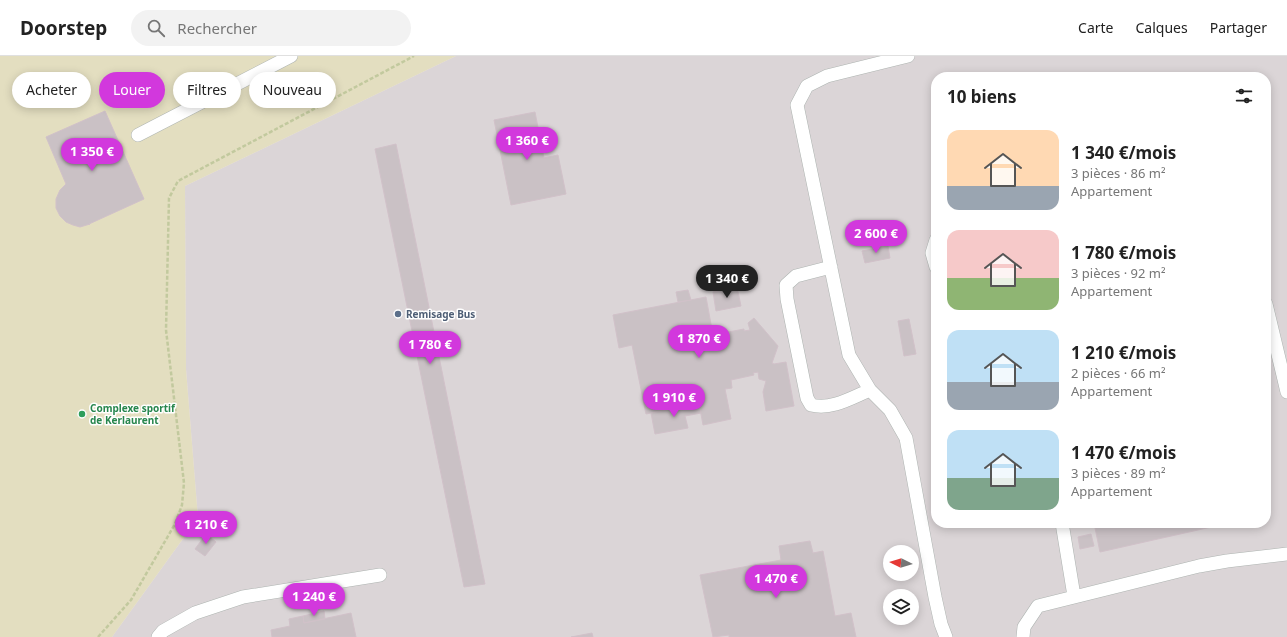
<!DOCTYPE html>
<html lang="fr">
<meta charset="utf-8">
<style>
:root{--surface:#fff;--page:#f2f2f2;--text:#222;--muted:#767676;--line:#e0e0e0;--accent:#d238dd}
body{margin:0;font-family:"Noto Sans",sans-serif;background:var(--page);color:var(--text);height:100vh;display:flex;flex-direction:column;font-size:15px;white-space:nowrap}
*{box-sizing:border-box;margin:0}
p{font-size:13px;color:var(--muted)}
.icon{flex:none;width:22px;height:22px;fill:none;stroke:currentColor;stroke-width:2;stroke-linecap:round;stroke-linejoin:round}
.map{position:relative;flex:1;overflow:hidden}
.sheet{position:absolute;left:931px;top:16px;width:340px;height:456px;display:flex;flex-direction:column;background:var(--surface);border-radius:16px;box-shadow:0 2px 10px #0003}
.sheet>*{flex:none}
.guide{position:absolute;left:12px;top:16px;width:380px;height:36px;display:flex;gap:8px}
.needle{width:26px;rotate:275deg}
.buttons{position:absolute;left:883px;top:489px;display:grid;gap:8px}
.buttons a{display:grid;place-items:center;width:36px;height:36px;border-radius:50%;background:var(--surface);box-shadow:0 2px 10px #0003;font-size:20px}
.price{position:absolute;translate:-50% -34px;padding:0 9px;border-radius:14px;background:var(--accent);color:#fff;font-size:13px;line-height:26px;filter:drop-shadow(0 1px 2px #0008)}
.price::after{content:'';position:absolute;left:50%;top:24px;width:12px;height:9px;margin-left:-6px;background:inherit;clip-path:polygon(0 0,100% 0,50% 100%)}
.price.current{background:#222;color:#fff}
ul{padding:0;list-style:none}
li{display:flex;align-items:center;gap:12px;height:100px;padding:0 16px}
li span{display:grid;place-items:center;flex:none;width:112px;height:80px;border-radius:12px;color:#555}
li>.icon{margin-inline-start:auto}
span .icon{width:48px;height:48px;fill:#fffc;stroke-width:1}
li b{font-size:17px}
h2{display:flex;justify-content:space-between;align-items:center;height:48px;padding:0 16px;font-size:17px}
.pill{padding:0 14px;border-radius:18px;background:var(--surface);box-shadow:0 2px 10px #0003;font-size:14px;line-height:36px}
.pill.current{background:var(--accent);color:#fff}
header{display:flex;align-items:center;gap:24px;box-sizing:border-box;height:56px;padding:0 20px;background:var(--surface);border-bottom:1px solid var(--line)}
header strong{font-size:19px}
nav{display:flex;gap:22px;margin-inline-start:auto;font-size:14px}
.search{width:280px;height:36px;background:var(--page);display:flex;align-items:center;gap:10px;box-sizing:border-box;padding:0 14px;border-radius:22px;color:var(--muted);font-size:15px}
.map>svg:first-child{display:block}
</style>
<header>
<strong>Doorstep</strong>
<div class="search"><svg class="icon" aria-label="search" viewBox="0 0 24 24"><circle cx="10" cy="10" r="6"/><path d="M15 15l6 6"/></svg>Rechercher</div>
<nav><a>Carte</a><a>Calques</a><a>Partager</a></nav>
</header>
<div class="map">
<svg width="1287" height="581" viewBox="0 0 1287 581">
<rect width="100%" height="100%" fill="#ede3e6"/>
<path fill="#dbd5d7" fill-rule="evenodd" d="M456,0H1287V581H112L198,462L186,313L185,130ZM936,21H1266V467H936ZM890,496H912V518H890ZM890,540H912V562H890Z"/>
<path fill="#e3dec0" d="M0,0H456L185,130L186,313L198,462L112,581H0Z"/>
<path fill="#cac1c5" stroke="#d1c1c9" d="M105,55L144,143L89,168H90L80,171L73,169L66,166L60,160L56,152V143L60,134L66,128L46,81Z
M535,56L544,102L558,99L566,138L511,149L494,64Z
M396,88L485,528L464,531L375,93Z
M888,190L890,202L865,207L862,195Z
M737,231L741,250L716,255L713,236Z
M688,234L691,244L678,246L676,236Z
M706,241L713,279L744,273V275L750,274L748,267L754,262L778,290L772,307L774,308L786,306L794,350L766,355L763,336L766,325L759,323L758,316L753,317L754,319L731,324L732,332L725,333L731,363L703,369L699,347L646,358L632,289L619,292L613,259Z
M909,263L916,298L904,300L898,265Z
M699,347L701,357L685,360L688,372L655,378L651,357Z
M1094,467H1229L1100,496Z
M206,478L216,486L205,500L195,493Z
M1091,478L1094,490L1080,493L1078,481Z
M810,485L813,497L823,495L835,560L851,557L856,581H729V579L713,581L700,519L781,504L779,490Z
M324,555L325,563L304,567L303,560Z
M351,557L356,581H272L271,574L290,570L289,563L303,560L304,567Z
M592,577L593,581H571Z"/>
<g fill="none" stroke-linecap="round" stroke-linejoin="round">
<defs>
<path id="service" d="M908,0L827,20L807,30L797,49L849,299L870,334L890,354L906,382L935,541L941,568L946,581
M138,79L291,0
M936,184L932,197L936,211
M831,211L796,220L786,229L787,243L807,342L811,349C832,354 851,342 870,334
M1266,248L1287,336
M1062,467L1074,540
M158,581L163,575L195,557L243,541L380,519
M1023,581L1024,571L1038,550L1199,510L1227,505L1287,498"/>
</defs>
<use href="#service" stroke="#aeb4b1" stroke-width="14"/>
<path stroke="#c2c99e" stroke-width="2.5" stroke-dasharray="4 2" stroke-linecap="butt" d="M98,581L131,544L175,468L182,449L184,427L166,274L169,142L178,125L414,0"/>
<use href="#service" stroke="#fff" stroke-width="13"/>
</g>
<circle fill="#5c6f8a" stroke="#fff" stroke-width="1.5" cx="398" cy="258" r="4"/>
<circle fill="#2e9e5b" stroke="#fff" stroke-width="1.5" cx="82" cy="358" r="4"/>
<g text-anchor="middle" stroke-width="3" stroke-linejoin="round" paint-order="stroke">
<g font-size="10" font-weight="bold" fill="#4e5e75" stroke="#fff" text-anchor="start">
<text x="406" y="262">Remisage Bus</text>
</g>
<g font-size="10" font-weight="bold" fill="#27864d" stroke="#fff" text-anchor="start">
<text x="90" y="356">Complexe sportif<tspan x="90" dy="12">de Kerlaurent</tspan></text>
</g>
</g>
</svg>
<div class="buttons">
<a><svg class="needle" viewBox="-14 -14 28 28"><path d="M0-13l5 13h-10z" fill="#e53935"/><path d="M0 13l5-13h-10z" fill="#767676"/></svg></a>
<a><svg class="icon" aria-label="layers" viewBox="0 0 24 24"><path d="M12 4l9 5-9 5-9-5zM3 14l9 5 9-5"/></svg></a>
</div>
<b class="price" style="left:527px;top:105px">1 360 €</b>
<b class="price" style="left:92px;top:116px">1 350 €</b>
<b class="price" style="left:876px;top:198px">2 600 €</b>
<b class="price current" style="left:727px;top:243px">1 340 €</b>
<b class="price" style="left:699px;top:303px">1 870 €</b>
<b class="price" style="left:430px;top:309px">1 780 €</b>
<b class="price" style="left:674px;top:362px">1 910 €</b>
<b class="price" style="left:206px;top:489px">1 210 €</b>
<b class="price" style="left:776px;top:543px">1 470 €</b>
<b class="price" style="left:314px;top:561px">1 240 €</b>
<div class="guide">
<a class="pill">Acheter</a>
<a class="pill current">Louer</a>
<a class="pill">Filtres</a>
<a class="pill">Nouveau</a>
</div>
<section class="sheet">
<h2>10 biens<svg class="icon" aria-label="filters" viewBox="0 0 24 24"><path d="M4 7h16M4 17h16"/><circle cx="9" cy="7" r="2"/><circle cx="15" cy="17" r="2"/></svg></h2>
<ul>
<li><span style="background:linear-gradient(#ffd9b3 70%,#9aa5b1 0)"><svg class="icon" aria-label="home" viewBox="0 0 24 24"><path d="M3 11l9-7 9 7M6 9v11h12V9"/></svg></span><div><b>1 340 €/mois</b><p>3 pièces · 86 m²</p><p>Appartement</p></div></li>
<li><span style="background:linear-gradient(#f6c9c9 60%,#8fb573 0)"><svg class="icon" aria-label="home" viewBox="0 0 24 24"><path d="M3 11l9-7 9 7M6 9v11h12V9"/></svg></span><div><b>1 780 €/mois</b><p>3 pièces · 92 m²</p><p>Appartement</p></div></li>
<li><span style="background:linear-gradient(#bfe0f5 65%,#9aa5b1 0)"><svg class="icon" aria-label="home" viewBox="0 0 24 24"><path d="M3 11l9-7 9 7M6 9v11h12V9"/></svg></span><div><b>1 210 €/mois</b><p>2 pièces · 66 m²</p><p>Appartement</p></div></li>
<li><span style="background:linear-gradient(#bfe0f5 60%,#7fa58c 0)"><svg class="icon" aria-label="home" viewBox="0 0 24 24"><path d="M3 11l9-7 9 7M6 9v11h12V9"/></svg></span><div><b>1 470 €/mois</b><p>3 pièces · 89 m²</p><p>Appartement</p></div></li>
</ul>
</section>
</div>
